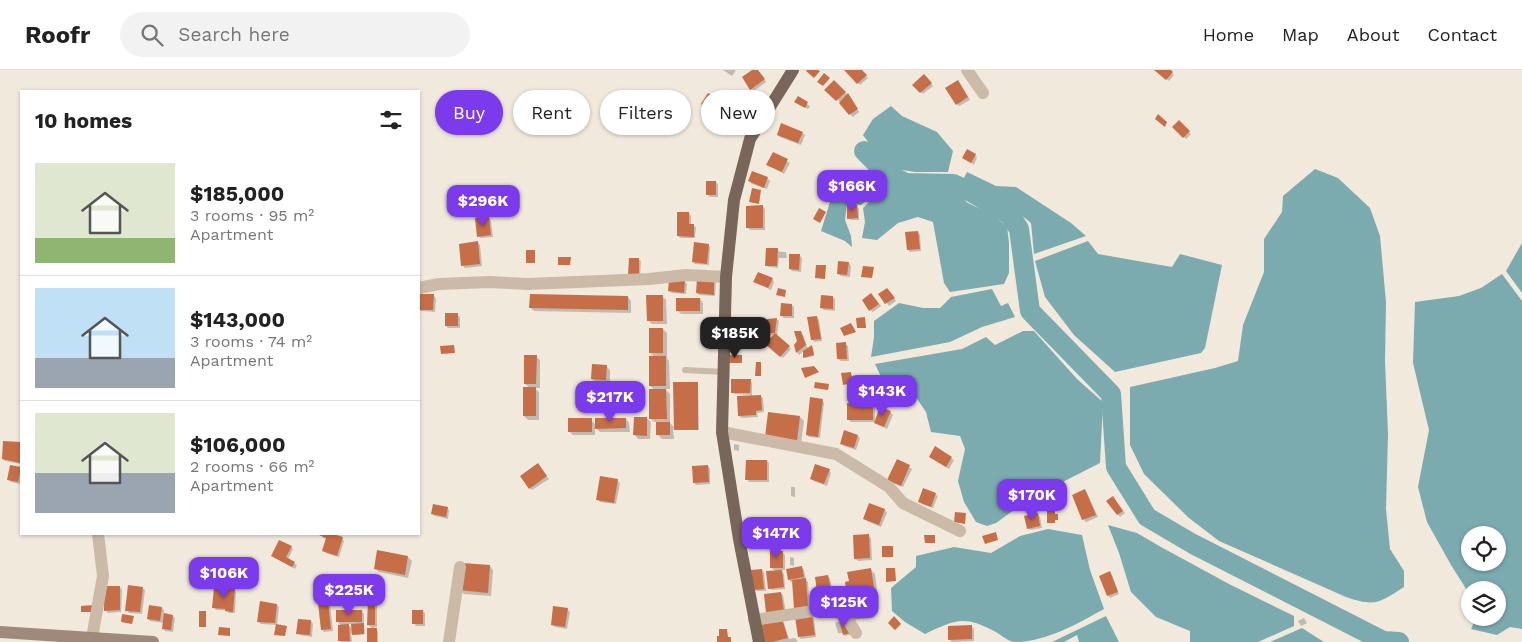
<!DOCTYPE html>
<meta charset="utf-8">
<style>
:root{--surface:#fff;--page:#f2f2f2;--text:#222;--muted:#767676;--line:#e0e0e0;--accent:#7c3aed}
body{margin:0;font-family:"Work Sans",sans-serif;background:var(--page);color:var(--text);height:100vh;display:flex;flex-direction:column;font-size:19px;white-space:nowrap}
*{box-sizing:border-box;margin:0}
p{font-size:16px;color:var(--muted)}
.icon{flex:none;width:28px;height:28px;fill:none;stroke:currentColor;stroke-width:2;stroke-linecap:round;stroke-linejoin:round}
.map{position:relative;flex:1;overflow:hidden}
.sheet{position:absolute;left:20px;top:20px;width:400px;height:445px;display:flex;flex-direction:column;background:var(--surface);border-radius:0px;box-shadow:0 1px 4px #0004}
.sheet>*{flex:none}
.top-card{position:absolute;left:435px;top:20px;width:475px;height:45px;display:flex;gap:10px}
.buttons{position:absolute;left:1461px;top:456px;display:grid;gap:10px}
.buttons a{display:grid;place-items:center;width:45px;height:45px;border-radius:50%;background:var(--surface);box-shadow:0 1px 4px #0004;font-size:25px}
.price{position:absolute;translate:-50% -42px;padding:0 11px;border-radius:10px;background:var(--accent);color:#fff;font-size:16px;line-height:32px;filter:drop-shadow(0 1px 2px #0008)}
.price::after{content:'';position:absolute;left:50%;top:30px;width:15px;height:11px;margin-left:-8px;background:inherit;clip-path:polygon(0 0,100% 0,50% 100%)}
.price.selected{background:#222;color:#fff}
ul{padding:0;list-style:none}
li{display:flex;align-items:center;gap:15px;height:125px;padding:0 15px}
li+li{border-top:1px solid var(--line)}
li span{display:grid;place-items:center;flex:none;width:140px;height:100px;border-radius:0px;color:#555}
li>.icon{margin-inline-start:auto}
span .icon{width:60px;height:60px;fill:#fffc;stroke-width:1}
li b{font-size:21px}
h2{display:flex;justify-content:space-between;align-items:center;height:60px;padding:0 15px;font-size:21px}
.tag{padding:0 18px;border-radius:22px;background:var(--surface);box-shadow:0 1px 4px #0004;font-size:18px;line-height:45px}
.tag.selected{background:var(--accent);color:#fff}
header{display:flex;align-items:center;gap:30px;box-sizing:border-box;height:70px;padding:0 25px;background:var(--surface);border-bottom:1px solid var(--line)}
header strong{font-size:24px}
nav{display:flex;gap:28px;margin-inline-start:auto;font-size:18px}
.search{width:350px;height:45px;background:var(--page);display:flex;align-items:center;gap:12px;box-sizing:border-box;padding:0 18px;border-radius:28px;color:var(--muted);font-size:19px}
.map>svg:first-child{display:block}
</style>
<header>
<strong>Roofr</strong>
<div class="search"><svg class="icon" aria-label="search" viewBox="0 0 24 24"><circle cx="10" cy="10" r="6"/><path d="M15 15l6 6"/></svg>Search here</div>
<nav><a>Home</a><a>Map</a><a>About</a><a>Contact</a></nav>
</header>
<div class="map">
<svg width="1522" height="572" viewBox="0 0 1522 572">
<rect width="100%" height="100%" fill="#f2e9dd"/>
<path fill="#7baaaf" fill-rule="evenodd" d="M891,36L902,46L937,62L953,81L948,102H915L896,99L879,87L863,65L873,49Z
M1315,99L1338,108L1370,138L1380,166L1386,232L1385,291L1388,364L1386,439L1390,479L1404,501V517C1379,533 1375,537 1346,527L1219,471L1189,448L1144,404L1130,375V317L1215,298L1238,291L1243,255L1264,202V169L1282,142L1283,126Z
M967,102L996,116L1016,117L1071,153L1086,166L1034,184L1031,153L1009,135L983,123L963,110Z
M839,106L878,108L879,111L873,125L861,135L847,134L845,150L851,166L852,177L845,171L821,161L834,119Z
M882,112L911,121H953L968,133L991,144L1007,156L1009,173V203L1004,214L950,222L944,213L933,152L918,147L898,153L877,170L862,168L865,152L863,138L875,126Z
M1088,171L1098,184L1172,197L1180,184L1222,195L1205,278L1201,283L1115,302L1074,265L1045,227L1035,191Z
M1522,173V223L1506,201Z
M1502,204L1522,231V559L1510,557L1497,565L1471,559L1476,548H1498V520H1470V525L1451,495L1427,452L1418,417L1429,360L1413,293L1415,232L1459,226L1481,218ZM1470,465H1498V492H1470Z
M992,219L1001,236L1008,233L1015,247L982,257L950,272L871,287L874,267V251L899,233L923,238H940L951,227Z
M1023,261H1034L1077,309L1103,332L1100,393L1029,429L996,453L987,456L976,452L964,432L958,411L965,379L960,366L931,362L926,342L907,314L885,315L875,294L962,279L986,267L995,275Z
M1108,455L1137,463L1161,477L1229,514L1294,546V556L1258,572H1190V561L1156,547L1131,522L1119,483Z
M1048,459L1082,465L1090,500L1104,539C1077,554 1046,572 1014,572C1007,571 1000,564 994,561C963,545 955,550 925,564L905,552L892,541L891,518L916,497V486L954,477L991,483L1020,466Z
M1106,546L1119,572H1079L1077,565L1064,572H1052Z
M1302,558L1324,572H1270Z"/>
<path fill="#0003" fill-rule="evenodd" d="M723,0H736L732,6Z
M754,0H757L766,12L754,21L751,19Z
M846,0H861L868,8L860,15Z
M1155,0H1169L1174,5L1169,11Z
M924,6L933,16L923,24L914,15Z
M834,12L850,27L859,42L853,47L840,32L826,20Z
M960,14L970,30L959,36L957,34Z
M798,28L810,36L808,39L798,34Z
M761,31L763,33L757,46L742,38Z
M723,33L725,36L720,45L705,36Z
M1179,52L1191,64L1186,69L1174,57Z
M802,63L805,65L801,75L780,67L778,65Z
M773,84L790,93L784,104L768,95Z
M975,85L977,87L974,95L966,90Z
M753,103L768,109L770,111L767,119L752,114L750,111Z
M716,112L718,115V127H710L708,125Z
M857,136L859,139V150H851L848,148Z
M763,137L765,139V160H750L747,157Z
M689,143L691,146V155L696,157L695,168H681L678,166Z
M489,148L491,151L493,167L481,168L479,166Z
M918,162L920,165L921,181L910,182L908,180Z
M478,173L480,175L482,196L465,198L463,196L460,175Z
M708,175L710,177L709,195L695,194L693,192Z
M777,179L780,182H786L787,188H779L778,198L769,197L766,195Z
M799,185L802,188L801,202L792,201L790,199Z
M638,189L641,191L640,208H632Z
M849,193L851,196L850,207L841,206L838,204Z
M772,209L774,212L771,220L755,212Z
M684,211L687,214L686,224L672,223L669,221Z
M713,211L716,213L715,226L699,225L697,223Z
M890,221L896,231L889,236L880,224Z
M419,225H433L436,228L435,242L421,241L419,239Z
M662,226L666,230L667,254H652L648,250Z
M628,227L631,231V243L534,241L530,237Z
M833,227L835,229V241L824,240L821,238Z
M874,227L881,236L873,242L870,240Z
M700,229L703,233V244H681L677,240Z
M792,235L794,237V248H784L781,245Z
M457,245L460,247V258H448L446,256Z
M816,247L819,250L822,271L814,272L812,269Z
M776,249L779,251L777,266L791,279L783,288L767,274L775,265H765L764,278L753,277L751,275L752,264L764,265L768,250Z
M663,259L667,263V288L669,291L670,319H665L670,324V353L675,358L698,314L699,360H676L673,358L674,369H662L658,365V352H654L650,348L655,320L650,316L655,287L650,282Z
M800,262L803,265L808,279L813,278L814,286L805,288V280L799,285L797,282L795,276L799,271Z
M845,274L848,276L849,291H841L838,289Z
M536,286L540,290V318H534L539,322V350H528L524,346L530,318L525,314Z
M606,296L610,300V313H596L592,309Z
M750,311L752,313V327L760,326L763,328L764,342L757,343L758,347L742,348L739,346L751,325L735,324L732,322Z
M822,330L824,333L820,368L809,367L807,365Z
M872,335L875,337V352H851L848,349Z
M890,342L893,345L887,359L875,353Z
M800,347L804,351L801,374L770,370Z
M647,348L651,352L650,369H638L635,365Z
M626,349L629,353L630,362H600L595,357V365H573L569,361L591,350L596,355Z
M858,366L860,368L856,380L844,376L841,373Z
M4,372L21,373V394L5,391L3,389Z
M734,374L739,375V381L734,380Z
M936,378L954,390L949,399L933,389Z
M767,391L769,393V412H749L747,409Z
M898,391L912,399L903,417L891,412Z
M708,396L710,399V414L696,415L694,412Z
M540,397L549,409L532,420L530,418Z
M20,398L21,407L20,414L11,412L9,409Z
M829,400L831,403L827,416L814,411L811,409Z
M617,410L620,413L616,434L600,432L598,429Z
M791,417H795V427L791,426Z
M1085,421L1087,423L1098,447L1086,452L1084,450L1073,425Z
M935,424L938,426L933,438L922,434L920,432Z
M1115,430L1125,443L1120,447L1108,431Z
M870,435L885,440L887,443L881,457L867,451L865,448Z
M447,438L449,440L448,449L435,446L432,444Z
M1037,444L1040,447L1042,458L1030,460L1028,458Z
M321,464H336L335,466L342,468L344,471L339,487L326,483L324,481L327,469L323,468Z
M868,465L871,468L872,490L858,491L855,488Z
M291,477L293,479L288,489L297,495L295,499L272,486Z
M783,483L785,485V500H780L784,504L785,519L772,520L769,518L776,502L771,497Z
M408,487L412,491L408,508L379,502L375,498Z
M790,487L794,488V496L790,495Z
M490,496L493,500L491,526L464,524L460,520Z
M802,498L804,500L806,510L808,512L810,540L793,511L791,512L789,509Z
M762,500L764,503L766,521H757L754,519Z
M871,500L875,504L878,528L872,529L874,547L853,550L849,546Z
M1110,503L1112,505L1119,524L1110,528L1108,525Z
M828,506L830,509L833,522L821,524L818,522L816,508Z
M372,507L374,510L375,524L358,525L356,522Z
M120,517L122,520L121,542L108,543L105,540Z
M142,518L145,520L142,544L129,543L127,540Z
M234,519L236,522L235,543H229L226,540H216L214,537Z
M781,523L783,525L786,543L770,545Z
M375,530L377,533V557H374L378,562V572H368L373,559L368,555Z
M327,533L330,535L333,561L324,562L322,560Z
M277,535L279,537L277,555L261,554L258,551Z
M150,536L162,538L164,540V545L173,546L175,548L173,562L165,561L163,558L164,553L150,551L148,549Z
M567,539L570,542L567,559L555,557L552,555Z
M362,541L364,544V553L362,554L364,556L365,564L354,565L351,563L352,572H341L340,571L341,556L337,551ZM347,554H352L353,559Z
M423,541L425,543V556H416L414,553Z
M811,546L814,548L816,567L801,569L799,567Z
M1304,548L1307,553L1301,556L1298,551Z
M782,550L784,553L789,569L795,568L798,572H763Z
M842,550L851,564L845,566L844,563H838L835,553Z
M311,551L313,554L312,567L300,565L298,563Z
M971,556L974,559V571L952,572L950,570Z"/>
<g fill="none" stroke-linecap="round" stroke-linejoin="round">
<path stroke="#7baaaf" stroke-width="20" d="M864,81L887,104L906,113L953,114L971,122L1010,145L1019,159L1030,241L1111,324L1116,397L1147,447L1193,474L1383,571L1399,572"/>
</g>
<path fill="#c66e47" d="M752,0H758L765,9L750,20L742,7Z
M807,0H818L820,1L814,8L806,1Z
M844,0H862L867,5L857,14Z
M1154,0H1171L1173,2L1166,10Z
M824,3L830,8L823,16L817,12Z
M924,4L932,13L920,23L912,15Z
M834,10L846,22L836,31L824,20Z
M958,10L968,27L956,35L945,18Z
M745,21L762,30L754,44L738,36Z
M708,23L724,32L717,44L701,34Z
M848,23L858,39L849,45L839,33Z
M798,26L808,32L805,38L794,32Z
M1158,44L1167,52L1165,57L1155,49Z
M1179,50L1190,61L1183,68L1172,57Z
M781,53L803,62L798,73L777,65Z
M967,79L976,84L971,93L962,88Z
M773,82L788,89L782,102L766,95Z
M752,101L768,107L764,118L748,111Z
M706,111H716V125H706Z
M752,118L761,120L759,134L749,132Z
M763,135V158H746V136Z
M847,135H857L858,148L847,149Z
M819,138L826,142L820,153L813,149Z
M677,142H689V154H694V167L677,166Z
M489,147L491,165L477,167L475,148Z
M918,161L920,179L907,180L905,162Z
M478,171L480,194L461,196L459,174Z
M694,172L709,174L707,194L692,192Z
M766,178H778L777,196H765Z
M526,180H535V193H526Z
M789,184H800L799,200L789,199Z
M558,187H571L570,195H558Z
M629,188H639V206H628Z
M838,191L849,192L847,205L837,204Z
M816,195H826L825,209L815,208Z
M863,196L874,197L872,208L861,207Z
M758,202L773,208L768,218L753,212Z
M669,209L685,210L684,223L668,221Z
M697,209L714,210V225L696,223Z
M778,218L786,220L785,227L776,225Z
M887,218L895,228L885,234L878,224Z
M871,223L879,234L869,241L862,230Z
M419,224H434L433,240H419Z
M530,224L628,226V240L529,238Z
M646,225H663V251H647Z
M821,225L833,226V239L820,238Z
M676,228H700V241H676Z
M781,233L792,234V246H780Z
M445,243H458V256H445Z
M817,246L821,269L811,270L807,247Z
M865,247L866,258H857L856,248Z
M777,248L775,263L790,276L780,287L765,274L775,263H763L767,249Z
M851,253L856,262L844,266L840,258Z
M649,258H663V283H649Z
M794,261H801L806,275L796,283L794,275L797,271Z
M728,262H741V273L728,272Z
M751,263H763L762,276L749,275Z
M846,272L847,289H837L836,273Z
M454,275L455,283L441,284L440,276Z
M812,275L814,285L803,288V281Z
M524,285H537L536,314H524Z
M727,285H742V293H727Z
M649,286H666V316H649Z
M756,292H761V306H755Z
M592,294L607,295L606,310L591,309Z
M814,296L819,302L805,308L801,298Z
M851,302L853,313L843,315L841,303Z
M731,309H751L750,323H731Z
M673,312H698V360H674Z
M815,312L829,314L828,320L814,318Z
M523,317H536V346H523Z
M649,319H666L667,349H649Z
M761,325L762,340L756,341V345L738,346L737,326Z
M810,327L823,329L818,367L806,365Z
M847,333L873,334V350H847Z
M880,337L891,341L884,357L874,353Z
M768,342L800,346L797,371L765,367Z
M634,347H647V366L633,365Z
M568,348H592V362H568Z
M595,348H626V358L595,359Z
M656,352H670V365H656Z
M844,360L858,365L854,378L840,374Z
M3,371L21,372L20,393L2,389Z
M935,376L952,387L946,397L929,387Z
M897,389L910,395L901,416L887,410Z
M746,390H767V410H745Z
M538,393L547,406L529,419L520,406Z
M815,394L830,399L824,414L810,409Z
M10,395L21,397L18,412L7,410Z
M708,395L709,412L693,413L692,396Z
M600,406L618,409L614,433L596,430Z
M923,418L936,423L931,437L918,432Z
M1085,419L1096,445L1082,450L1072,425Z
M1113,426L1123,441L1117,445L1106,431Z
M869,433L885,439L879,455L863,449Z
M433,434L448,437L446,447L431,444Z
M1047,441H1055V444H1058V450H1055V453H1047Z
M955,442L966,443L965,454L954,452Z
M1038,443L1040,456L1027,459L1024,446Z
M996,462L998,470L985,474L982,466Z
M320,464H333L343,467L337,486L322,481L326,468L319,465Z
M869,464L870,488L854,489L853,465Z
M924,465H935V473H925Z
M279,470L292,476L286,487L295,492L292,497L271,486Z
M882,476H893V487H882Z
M377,480L408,486L405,505L374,499Z
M770,481H783V498H770Z
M462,493L490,495L488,523L459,520Z
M802,496L804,507L788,510L786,499Z
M871,498L875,524L869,525L871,543L848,547L844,519H846L845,512L849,511L847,502Z
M886,498H895L896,511L886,512Z
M762,499L764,519L753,520L751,500Z
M782,500L784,517L768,519L766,501Z
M1110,501L1118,522L1107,526L1099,506Z
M828,505L831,520L817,522L815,507Z
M372,506L373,522L354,523V507Z
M806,508L808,538L794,539L792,510Z
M128,515L143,517L140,542L125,541Z
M104,516H120V540L104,541Z
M214,517L235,518L233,542L225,541V539L212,538Z
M781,522L784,541L766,543L764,524Z
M368,529H375V555H367Z
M260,531L277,534L275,553L257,552Z
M328,532L331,559L321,560L318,533Z
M93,535L94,542H81V536Z
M149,535L162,537L160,551L147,549Z
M553,536L568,538L565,557L551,555Z
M336,540H362V552H336Z
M412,540H423V554H412Z
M199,541H206V557H199Z
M164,543L173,545L171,560L162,559Z
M122,544L134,546L132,554L121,552Z
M812,545L815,565L798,567L795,547Z
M894,546L901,554L895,560L888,553Z
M298,549L311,550L310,565L296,564Z
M782,549L788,568L772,572H761L757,556Z
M843,549L851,563L843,565L839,550Z
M364,553V564L352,565L351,554Z
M276,554L287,556L285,566L274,565Z
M349,554L350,571H338V555Z
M972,555V569L948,570V556Z
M219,557L230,558V566L218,565Z
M367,558H377V572H367Z
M719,559H727L728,567H731V572H717V566H719Z"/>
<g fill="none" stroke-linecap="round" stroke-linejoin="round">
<path stroke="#cbbaa8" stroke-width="6" d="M685,300L723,302"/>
<path stroke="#cbbaa8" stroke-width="12" d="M967,0L983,23
M419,218L439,214L489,212L528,214L649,209L686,205L726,207
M722,362L836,384L889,417L903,433L960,461
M754,550L840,537L856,563
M92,568L103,506L98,464
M449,572L460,497"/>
<path stroke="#9e897a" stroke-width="12" d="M0,562L153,572"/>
<path stroke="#79665a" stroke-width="12" d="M759,572L739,469L722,362L726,207L734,130L750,69L793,0"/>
</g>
</svg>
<div class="buttons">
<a><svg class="icon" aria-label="locate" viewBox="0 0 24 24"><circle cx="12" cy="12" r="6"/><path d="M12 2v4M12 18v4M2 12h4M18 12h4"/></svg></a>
<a><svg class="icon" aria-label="layers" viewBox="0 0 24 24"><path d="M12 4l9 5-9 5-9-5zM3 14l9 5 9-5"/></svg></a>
</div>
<b class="price" style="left:852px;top:142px">$166K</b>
<b class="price" style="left:483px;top:157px">$296K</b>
<b class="price selected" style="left:735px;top:289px">$185K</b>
<b class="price" style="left:882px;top:347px">$143K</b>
<b class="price" style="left:610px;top:353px">$217K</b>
<b class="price" style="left:1032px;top:451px">$170K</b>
<b class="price" style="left:776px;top:489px">$147K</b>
<b class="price" style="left:224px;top:529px">$106K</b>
<b class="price" style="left:349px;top:546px">$225K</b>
<b class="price" style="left:844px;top:558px">$125K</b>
<div class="top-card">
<a class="tag selected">Buy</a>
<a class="tag">Rent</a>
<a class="tag">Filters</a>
<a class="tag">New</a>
</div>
<section class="sheet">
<h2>10 homes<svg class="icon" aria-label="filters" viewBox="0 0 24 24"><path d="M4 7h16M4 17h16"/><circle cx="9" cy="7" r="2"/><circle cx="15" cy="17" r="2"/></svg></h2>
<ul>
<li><span style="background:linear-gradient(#dfe7d0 75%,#8fb573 0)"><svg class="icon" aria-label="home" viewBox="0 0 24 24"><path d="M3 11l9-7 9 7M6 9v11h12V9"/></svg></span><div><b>$185,000</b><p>3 rooms · 95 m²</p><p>Apartment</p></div></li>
<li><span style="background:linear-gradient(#bfe0f5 70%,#9aa5b1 0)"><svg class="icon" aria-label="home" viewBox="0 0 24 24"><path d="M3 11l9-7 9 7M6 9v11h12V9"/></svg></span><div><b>$143,000</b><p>3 rooms · 74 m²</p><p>Apartment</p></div></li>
<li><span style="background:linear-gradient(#dfe7d0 60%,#9aa5b1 0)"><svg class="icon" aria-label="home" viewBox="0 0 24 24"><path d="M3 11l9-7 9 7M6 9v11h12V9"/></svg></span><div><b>$106,000</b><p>2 rooms · 66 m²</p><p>Apartment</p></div></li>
</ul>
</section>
</div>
